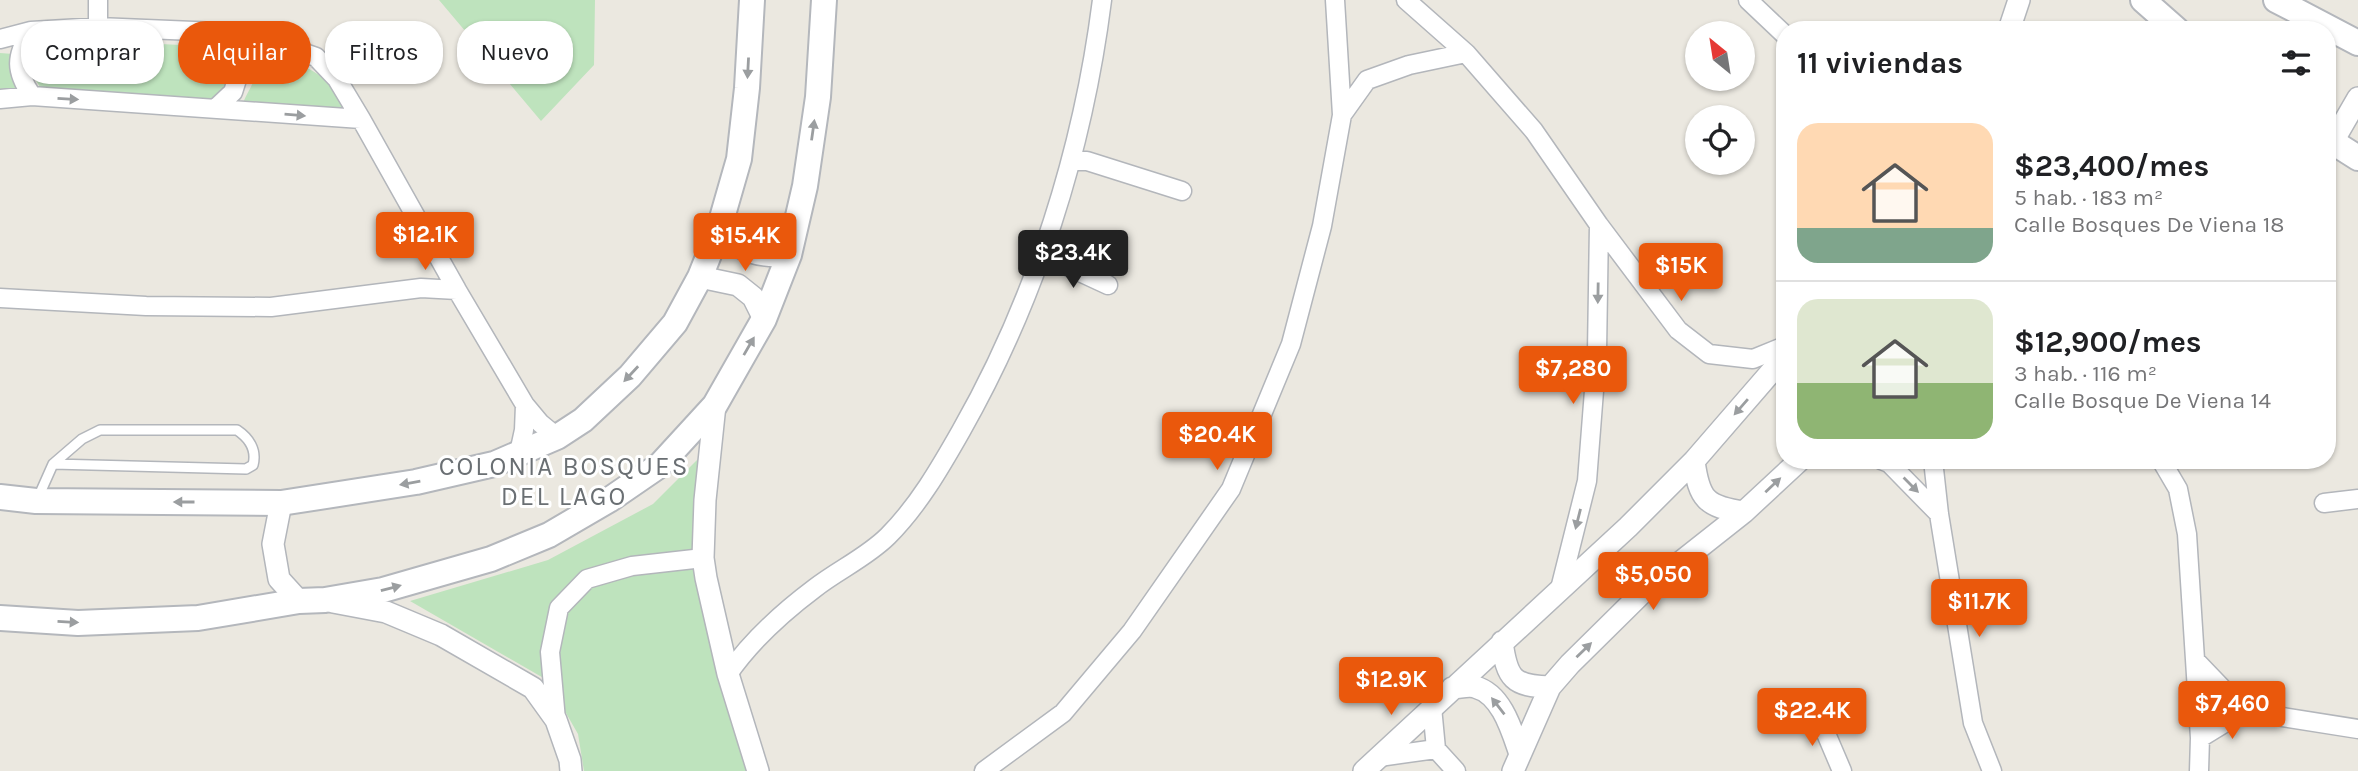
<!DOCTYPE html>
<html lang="es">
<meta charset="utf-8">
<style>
:root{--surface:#fff;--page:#f2f2f2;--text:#202124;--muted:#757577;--line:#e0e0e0;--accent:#ea580c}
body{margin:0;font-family:Karla,sans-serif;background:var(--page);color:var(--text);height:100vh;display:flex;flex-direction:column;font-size:26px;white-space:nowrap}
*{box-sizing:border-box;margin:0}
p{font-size:23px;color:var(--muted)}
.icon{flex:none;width:38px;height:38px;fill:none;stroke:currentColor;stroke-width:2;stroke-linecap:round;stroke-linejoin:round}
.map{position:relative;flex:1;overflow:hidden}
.drawer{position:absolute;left:1776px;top:21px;width:560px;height:448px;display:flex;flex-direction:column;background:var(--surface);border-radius:28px;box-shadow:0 2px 5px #0004}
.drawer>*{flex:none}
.hud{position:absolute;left:21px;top:21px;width:665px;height:63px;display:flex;gap:14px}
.needle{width:46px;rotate:330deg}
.buttons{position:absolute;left:1685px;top:21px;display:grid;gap:14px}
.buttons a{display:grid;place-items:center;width:70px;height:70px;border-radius:50%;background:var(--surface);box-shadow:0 2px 5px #0004;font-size:35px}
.price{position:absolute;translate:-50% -60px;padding:0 16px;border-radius:7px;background:var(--accent);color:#fff;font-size:23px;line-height:46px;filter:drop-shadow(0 2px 4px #0008)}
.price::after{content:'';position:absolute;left:50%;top:42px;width:21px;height:16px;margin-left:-10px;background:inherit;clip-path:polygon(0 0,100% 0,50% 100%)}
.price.active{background:#222;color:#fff}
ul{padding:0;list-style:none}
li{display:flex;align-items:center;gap:21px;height:175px;padding:0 21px}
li+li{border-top:2px solid var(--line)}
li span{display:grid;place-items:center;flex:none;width:196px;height:140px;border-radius:21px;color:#555}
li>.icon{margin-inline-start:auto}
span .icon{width:84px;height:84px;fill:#fffc;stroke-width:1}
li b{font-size:30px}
h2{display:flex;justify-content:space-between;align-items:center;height:84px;padding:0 21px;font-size:30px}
.chip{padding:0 24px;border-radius:28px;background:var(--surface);box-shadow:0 2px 5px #0004;font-size:24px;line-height:63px}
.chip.active{background:var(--accent);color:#fff}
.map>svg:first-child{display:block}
</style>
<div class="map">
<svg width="2358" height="771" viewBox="0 0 2358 771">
<rect width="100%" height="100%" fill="#ebe8e0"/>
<path fill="#bee3bd" d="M439,0H595L594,65L541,121Z
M120,42L221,47L235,66L227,92L214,102L41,89L34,77L32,62L40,50L53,44Z
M250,49C280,57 315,65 336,90C340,96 343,104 345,110L243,103C253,79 264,74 250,49Z
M0,53L13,54C8,70 11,79 20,93L0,96Z
M714,443L699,557L754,771H584L578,734L547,680L410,601L548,560L653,504Z"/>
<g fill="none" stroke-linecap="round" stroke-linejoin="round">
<defs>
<path id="service" d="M37,500L53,464L246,469L253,465C257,450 249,438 237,430H100L82,439L53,464"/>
<path id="minor" d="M1335,0L1342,115
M1406,0L1466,53L1534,131L1599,225L1678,330L1709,354L1753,359L1785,346
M1748,0L1785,35
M98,27V0
M31,31C15,57 15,71 32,96
M0,39L31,31L98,27L218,32L273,42L316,57L337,79L361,119L457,290L525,405L540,423L557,437
M0,99L32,96L361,119
M216,108L233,92L240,70L235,48L219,33
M1072,161H1087L1182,191
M1040,259L1054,260L1108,285
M0,298L146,306L271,307L421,288L457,290
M519,453L524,430L525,405
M1881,460L1889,463L1939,514
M1933,460L1939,514L1973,723L1992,771
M2161,460L2178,489L2187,534L2200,738L2199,771
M2324,503L2358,499
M1560,589L1587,481L1597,352L1599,225
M2196,661L2244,711L2358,729
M728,674C751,641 783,612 815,588C838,570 867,557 888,536C918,506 940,468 961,431C1036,299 1083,150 1102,0
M1432,707L1436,749L1456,771
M1816,710L1842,771
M556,720L550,652L559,608L587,579L632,566L703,558
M2200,738L2244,711
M1379,757L1436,749
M984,771L1063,713L1132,631L1231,489L1291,344L1322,226L1342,115L1367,80L1409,65L1466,53"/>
<path id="tertiary" d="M2009,30L2019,0
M2332,143L2358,98
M718,232C742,252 758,258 789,255
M700,277L738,285L753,297L764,319
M715,405L705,500L703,558L706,578L728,674L758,771
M1694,461C1699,499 1706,507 1744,512
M281,503L273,544L279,579L299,601
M333,602L386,612L441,635L533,688L556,720L570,760L571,771
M1502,642C1507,679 1513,686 1550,687
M1452,688C1459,688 1468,685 1475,687C1502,694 1512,731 1520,754
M1364,771L1628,527L1694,461L1785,356
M1513,771L1550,687L1570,664L1644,591L1744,512L1800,460"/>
<path id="secondary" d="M2143,0L2177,30
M2276,0L2358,43
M2328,139L2358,158
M0,497L36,501L281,503L416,482L494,464L557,437L583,420L630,376L675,323L700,277L718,232L739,159L747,88L752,0
M0,618L78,623L198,618L299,601L325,600L383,590L491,559L549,535L609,500L660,465L715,405L764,319L789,255L805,186L818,97L824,0"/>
</defs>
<use href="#service" stroke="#b3b6bb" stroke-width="12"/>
<use href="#minor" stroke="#b3b6bb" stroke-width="21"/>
<use href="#tertiary" stroke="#b3b6bb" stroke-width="24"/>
<use href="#secondary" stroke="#b4b7bc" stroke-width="28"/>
<use href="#service" stroke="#fff" stroke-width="9"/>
<use href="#minor" stroke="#fff" stroke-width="18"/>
<use href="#tertiary" stroke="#fff" stroke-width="21"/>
<use href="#secondary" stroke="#fff" stroke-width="24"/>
</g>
<defs><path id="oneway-solid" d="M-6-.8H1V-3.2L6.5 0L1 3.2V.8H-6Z" transform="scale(1.75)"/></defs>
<g fill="#9b9ea0">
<use href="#oneway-solid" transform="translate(748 68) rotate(93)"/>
<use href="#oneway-solid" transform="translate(68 99) rotate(3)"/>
<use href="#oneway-solid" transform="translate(295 115) rotate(5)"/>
<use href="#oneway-solid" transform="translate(813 130) rotate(-82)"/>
<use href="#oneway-solid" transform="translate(1598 293) rotate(91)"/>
<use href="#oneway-solid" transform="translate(749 346) rotate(-60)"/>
<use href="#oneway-solid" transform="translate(631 374) rotate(133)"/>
<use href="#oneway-solid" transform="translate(1741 407) rotate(131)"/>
<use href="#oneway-solid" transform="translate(410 483) rotate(170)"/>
<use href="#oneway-solid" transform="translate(1773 485) rotate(-43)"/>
<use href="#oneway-solid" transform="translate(1911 485) rotate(45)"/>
<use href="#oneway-solid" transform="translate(184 502) rotate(-180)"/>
<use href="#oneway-solid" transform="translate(1578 519) rotate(104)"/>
<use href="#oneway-solid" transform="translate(391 588) rotate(-15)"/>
<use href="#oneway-solid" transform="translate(68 622) rotate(3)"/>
<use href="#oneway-solid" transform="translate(1584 650) rotate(-44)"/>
<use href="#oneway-solid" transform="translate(1498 706) rotate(-128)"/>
</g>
<g text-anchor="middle" stroke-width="6" stroke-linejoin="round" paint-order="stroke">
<g font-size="26" letter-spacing="2" fill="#6a6f73" stroke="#fff">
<text x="564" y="475">COLONIA BOSQUES<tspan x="564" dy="30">DEL LAGO</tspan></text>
</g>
</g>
</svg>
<div class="buttons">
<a><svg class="needle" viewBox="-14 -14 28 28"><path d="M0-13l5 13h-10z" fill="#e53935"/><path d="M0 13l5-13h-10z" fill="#757577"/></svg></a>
<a><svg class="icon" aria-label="locate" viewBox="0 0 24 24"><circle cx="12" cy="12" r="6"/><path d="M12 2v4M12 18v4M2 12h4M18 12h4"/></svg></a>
</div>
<b class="price" style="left:425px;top:272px">$12.1K</b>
<b class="price" style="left:745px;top:273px">$15.4K</b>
<b class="price active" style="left:1073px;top:290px">$23.4K</b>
<b class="price" style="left:1681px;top:303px">$15K</b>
<b class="price" style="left:1573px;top:406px">$7,280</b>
<b class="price" style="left:1217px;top:472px">$20.4K</b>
<b class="price" style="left:1653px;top:612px">$5,050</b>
<b class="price" style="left:1979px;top:639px">$11.7K</b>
<b class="price" style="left:1391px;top:717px">$12.9K</b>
<b class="price" style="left:2232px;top:741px">$7,460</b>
<b class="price" style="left:1812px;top:748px">$22.4K</b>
<div class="hud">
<a class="chip">Comprar</a>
<a class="chip active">Alquilar</a>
<a class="chip">Filtros</a>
<a class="chip">Nuevo</a>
</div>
<section class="drawer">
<h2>11 viviendas<svg class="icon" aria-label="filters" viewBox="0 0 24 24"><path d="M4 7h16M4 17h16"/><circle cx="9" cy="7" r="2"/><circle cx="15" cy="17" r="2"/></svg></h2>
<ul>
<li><span style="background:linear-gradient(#ffd9b3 75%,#7fa58c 0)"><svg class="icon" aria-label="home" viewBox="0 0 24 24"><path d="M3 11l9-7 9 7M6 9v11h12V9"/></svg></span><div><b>$23,400/mes</b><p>5 hab. · 183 m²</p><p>Calle Bosques De Viena 18</p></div></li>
<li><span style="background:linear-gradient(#dfe7d0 60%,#8fb573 0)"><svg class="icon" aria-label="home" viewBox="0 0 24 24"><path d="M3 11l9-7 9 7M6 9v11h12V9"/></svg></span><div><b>$12,900/mes</b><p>3 hab. · 116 m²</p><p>Calle Bosque De Viena 14</p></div></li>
</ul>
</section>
</div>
